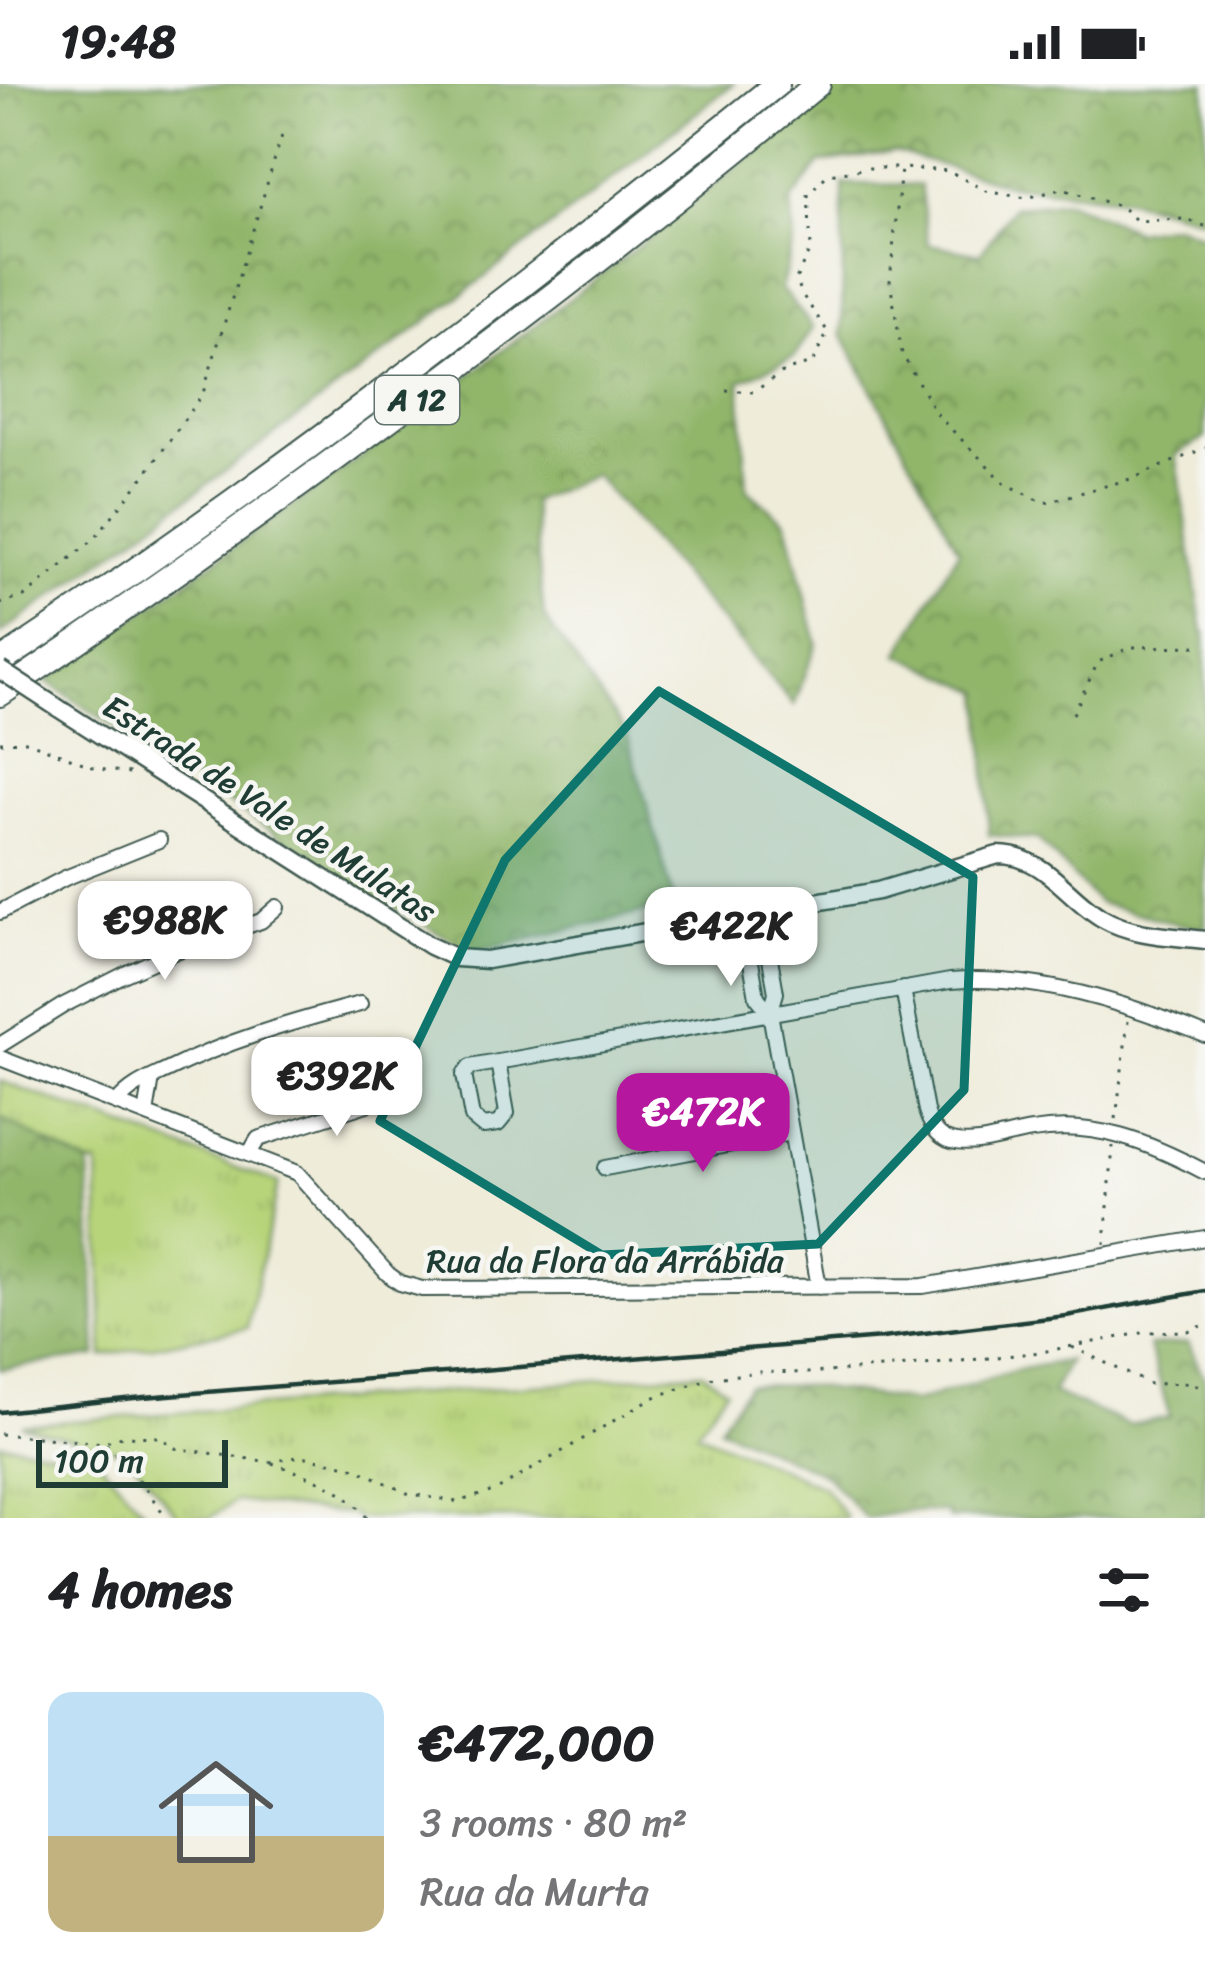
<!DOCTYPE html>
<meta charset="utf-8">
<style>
:root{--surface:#fff;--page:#f6f6f6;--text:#202124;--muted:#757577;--accent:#b5179e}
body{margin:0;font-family:Sriracha,sans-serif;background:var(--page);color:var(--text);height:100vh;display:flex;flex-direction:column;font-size:45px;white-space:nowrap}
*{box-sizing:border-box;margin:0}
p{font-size:39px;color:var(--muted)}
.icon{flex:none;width:66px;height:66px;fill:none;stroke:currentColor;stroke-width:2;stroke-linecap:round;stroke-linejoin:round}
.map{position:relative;height:1434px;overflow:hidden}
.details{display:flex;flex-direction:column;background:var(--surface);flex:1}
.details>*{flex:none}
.scale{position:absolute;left:36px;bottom:30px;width:192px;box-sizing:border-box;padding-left:12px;border:6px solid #1f3d34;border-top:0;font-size:33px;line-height:42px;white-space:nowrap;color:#1f3d34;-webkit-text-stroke:9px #f6f6f2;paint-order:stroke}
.price{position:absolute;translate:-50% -102px;padding:0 27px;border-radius:24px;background:#fff;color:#222;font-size:39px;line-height:78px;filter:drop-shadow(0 3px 6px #0008)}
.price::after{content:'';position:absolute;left:50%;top:72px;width:36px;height:27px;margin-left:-18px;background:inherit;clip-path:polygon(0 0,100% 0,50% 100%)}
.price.on{background:var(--accent);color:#fff}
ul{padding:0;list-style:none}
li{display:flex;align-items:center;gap:36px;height:300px;padding:0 48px}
li span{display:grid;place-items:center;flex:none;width:336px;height:240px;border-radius:24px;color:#555}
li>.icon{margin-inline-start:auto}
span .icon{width:144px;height:144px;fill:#fffc;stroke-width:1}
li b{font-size:51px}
h2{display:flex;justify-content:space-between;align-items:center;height:144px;padding:0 48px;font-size:51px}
.status{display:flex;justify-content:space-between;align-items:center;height:84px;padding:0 60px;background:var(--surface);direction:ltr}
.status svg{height:33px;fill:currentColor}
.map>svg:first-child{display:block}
</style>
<div class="status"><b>19:48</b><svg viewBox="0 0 49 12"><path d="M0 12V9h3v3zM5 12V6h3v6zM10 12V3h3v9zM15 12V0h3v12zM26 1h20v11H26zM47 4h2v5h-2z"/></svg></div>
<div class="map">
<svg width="1205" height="1434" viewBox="0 0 1205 1434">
<defs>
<pattern id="grass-tufts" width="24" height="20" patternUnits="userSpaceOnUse" patternTransform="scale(3)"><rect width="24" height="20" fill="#b7d47a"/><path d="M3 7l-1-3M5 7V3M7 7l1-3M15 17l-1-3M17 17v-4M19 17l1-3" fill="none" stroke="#9db76a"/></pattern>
<pattern id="forest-crowns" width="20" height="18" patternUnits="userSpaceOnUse" patternTransform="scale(3)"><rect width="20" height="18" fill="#91b66a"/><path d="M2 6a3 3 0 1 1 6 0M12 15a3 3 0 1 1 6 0" fill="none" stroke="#769558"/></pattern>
</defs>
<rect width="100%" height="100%" fill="#f6f6f2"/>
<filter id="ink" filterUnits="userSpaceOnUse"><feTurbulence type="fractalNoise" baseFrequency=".00833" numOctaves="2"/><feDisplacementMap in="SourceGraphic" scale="24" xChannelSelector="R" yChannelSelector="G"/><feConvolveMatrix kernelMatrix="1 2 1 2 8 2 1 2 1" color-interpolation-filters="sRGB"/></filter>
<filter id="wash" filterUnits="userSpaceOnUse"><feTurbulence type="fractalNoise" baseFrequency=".004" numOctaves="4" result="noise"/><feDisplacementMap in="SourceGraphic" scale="48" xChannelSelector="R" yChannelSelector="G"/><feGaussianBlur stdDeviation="2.7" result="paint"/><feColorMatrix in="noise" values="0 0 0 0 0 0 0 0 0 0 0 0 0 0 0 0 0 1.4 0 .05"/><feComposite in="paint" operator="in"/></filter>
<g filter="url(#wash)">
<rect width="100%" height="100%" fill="#efecda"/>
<path fill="url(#grass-tufts)" stroke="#6b8857" stroke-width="3" d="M0,997L278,1099L247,1244L103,1272L98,1081H89L0,1034Z
M702,1288L726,1305L696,1348L824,1403L846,1434H355L354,1431L236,1417L209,1434H180L127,1369L21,1341Z
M0,1359L96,1373L150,1434H0Z"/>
<path fill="url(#forest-crowns)" stroke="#587a4f" stroke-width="3" d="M0,0H733C493,190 249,373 0,550Z
M839,0H1205V135L1128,115L1011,101L895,68L820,79L791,118L794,155L781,205L813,243L795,272L740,297L747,405L787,439L817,559L794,621L594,390L532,417L544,533L627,650L675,821L473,868L342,794L46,597L379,360L621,176Z
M843,100L920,101L928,160L980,170L1013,123L1067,117L1136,147L1175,141L1205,152V354L1176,371L1203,548L1205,549V844L1178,840L1098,819L1038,755L989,751L982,608L899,570L959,466L842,250Z
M0,1034L89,1081L96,1272L0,1285Z
M1188,1259L1205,1296V1434H948L947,1428L909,1427L865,1434L826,1391L719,1343L748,1301L808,1302L915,1318L1017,1286L1069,1276L1052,1309L1129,1341L1170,1333L1149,1262Z"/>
</g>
<g filter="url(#ink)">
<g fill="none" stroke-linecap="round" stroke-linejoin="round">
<defs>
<path id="minor" d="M0,828L65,794L159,756
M762,828L776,909L770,929L819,1203
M743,831L757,913L770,929
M903,905L926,1027C931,1043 939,1056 957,1058C980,1062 1009,1050 1032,1047C1095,1036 1150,1059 1205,1088
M0,961L64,921L125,890L176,867L261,837L277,823
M0,974L297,1089L388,1190L400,1199L422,1205L923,1202L1205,1154
M498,978L507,1029L498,1040L483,1042L472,1033L464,991L470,983L498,978L950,897C1036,890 1126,919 1205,951
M117,1019C130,1003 145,997 164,988C226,957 292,938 360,920
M146,1030L152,994
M249,1070L258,1055L373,1018
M605,1084L791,1049"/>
<path id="tertiary" d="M58,624L430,862L456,874L487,876L878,807L998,771C1045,771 1066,813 1102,834C1133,852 1171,852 1205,856"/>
<path id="motorway" d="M0,578C270,400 525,202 777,0
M0,610C282,420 555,217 818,0"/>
</defs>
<use href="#minor" stroke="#3e574d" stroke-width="18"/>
<use href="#tertiary" stroke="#3e574d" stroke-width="21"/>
<use href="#motorway" stroke="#3e574d" stroke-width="28"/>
<path stroke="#3e574d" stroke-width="3" stroke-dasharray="3 9" stroke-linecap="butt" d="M1205,142L1184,135L1137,137L1122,123L1062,105L1026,114L986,107L949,87L901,84L890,197L902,270L937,331L1005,399L1044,419L1134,394L1205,364
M726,306L753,308L787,286L812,279L828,248L803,212L796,195L811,163L808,110L828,90L869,84H900
M0,520L24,513L93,456L146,390L203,309L283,48
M1073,630L1098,578L1131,563L1205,562
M0,658L27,657L98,685L130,689
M1116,1035L1128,937
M1105,1160L1113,1062
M1072,1263L1150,1300L1191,1299L1205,1305
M0,1350L104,1359L122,1352L160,1353L175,1364L270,1378L302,1372L356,1384L407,1409L457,1418L497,1406L652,1314L708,1295L759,1288L812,1289L935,1280L1041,1268L1147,1248L1188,1247L1205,1241
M106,1360L136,1392L167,1434
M272,1379C305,1391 347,1403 367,1434"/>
<use href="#minor" stroke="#fff" stroke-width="14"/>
<use href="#tertiary" stroke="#fff" stroke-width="16"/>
<use href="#motorway" stroke="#fff" stroke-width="24"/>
<path stroke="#1f3d34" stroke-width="4.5" d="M0,1328L144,1313L882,1254L1066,1232L1205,1207"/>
<defs>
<path id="tertiary-bridge" d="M0,586L58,624"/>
</defs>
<use href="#tertiary-bridge" stroke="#3e574d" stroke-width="21" stroke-linecap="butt"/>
<use href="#tertiary-bridge" stroke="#fff" stroke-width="16"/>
</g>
</g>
<path fill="#0f766e" fill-opacity="0.2" stroke="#0f766e" stroke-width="9" stroke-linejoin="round" d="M659,607L973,793L964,1006L818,1160L602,1171L380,1037L505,776Z"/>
<g text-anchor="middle" stroke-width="9" stroke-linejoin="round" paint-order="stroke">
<rect fill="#f6f6f2" stroke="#60746d" stroke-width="3" x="375" y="292" width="84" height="48" rx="9"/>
<g font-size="30" font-weight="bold" fill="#1f3d34">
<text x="417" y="326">A 12</text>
</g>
<g font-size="33" fill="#1f3d34" stroke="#f6f6f2">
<text transform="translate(270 724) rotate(33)" y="12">Estrada de Vale de Mulatas</text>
<text x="605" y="1188">Rua da Flora da Arrábida</text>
</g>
</g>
</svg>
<div class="scale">100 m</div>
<b class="price" style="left:165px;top:899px">€988K</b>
<b class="price" style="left:731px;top:905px">€422K</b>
<b class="price" style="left:337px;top:1055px">€392K</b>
<b class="price on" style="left:703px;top:1091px">€472K</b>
</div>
<section class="details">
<h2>4 homes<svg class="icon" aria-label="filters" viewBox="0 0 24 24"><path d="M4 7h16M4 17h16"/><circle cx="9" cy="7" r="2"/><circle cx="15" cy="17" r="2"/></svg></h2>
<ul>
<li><span style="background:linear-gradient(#bfe0f5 60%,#c2b280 0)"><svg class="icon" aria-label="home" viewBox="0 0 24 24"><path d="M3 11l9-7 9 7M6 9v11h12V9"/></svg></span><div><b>€472,000</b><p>3 rooms · 80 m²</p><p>Rua da Murta</p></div></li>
</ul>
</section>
